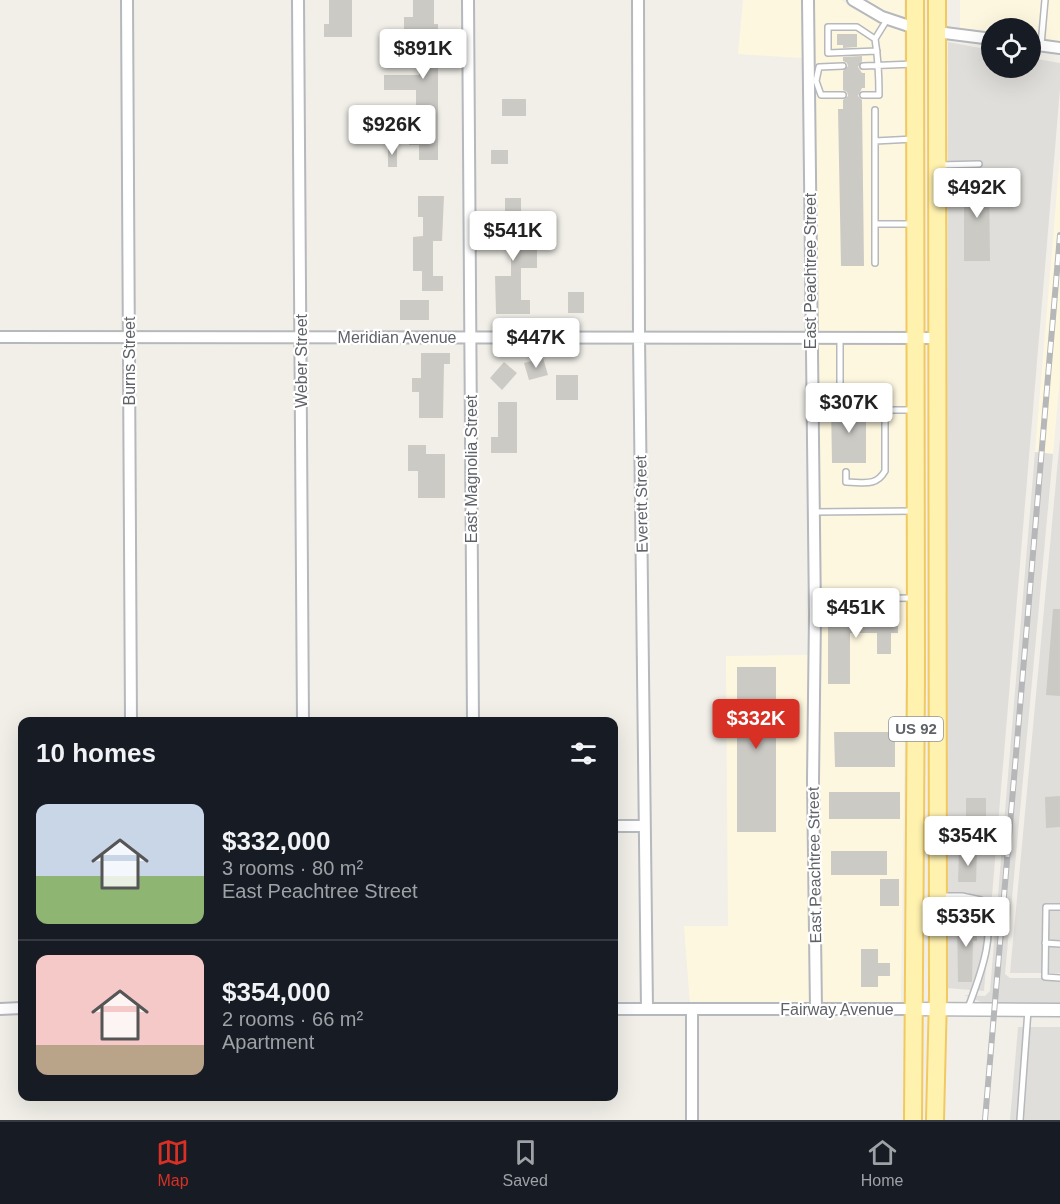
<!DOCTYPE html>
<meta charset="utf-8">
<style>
:root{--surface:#171b24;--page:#20242c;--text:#f1f3f6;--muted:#9ea1a6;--line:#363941;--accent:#d93025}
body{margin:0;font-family:Arial,sans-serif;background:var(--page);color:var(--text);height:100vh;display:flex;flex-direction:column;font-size:22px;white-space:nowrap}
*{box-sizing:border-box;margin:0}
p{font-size:20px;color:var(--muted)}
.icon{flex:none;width:33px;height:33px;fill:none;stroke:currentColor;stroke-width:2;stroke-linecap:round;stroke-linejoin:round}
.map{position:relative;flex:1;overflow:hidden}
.panel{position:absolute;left:18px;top:717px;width:600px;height:384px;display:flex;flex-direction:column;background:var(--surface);border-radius:12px;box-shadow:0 6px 24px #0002}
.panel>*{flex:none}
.tools{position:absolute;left:981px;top:18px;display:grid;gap:12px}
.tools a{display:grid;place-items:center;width:60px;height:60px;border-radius:50%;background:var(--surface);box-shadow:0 6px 24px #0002;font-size:30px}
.price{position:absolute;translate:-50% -51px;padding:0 14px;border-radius:6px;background:#fff;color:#222;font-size:20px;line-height:39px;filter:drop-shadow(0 2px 3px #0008)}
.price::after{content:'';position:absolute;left:50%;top:36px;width:18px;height:14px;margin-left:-9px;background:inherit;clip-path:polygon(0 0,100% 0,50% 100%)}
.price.current{background:var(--accent);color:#fff}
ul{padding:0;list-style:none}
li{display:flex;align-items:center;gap:18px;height:150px;padding:0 18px}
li+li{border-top:2px solid var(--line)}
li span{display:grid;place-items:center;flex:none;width:168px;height:120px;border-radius:12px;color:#555}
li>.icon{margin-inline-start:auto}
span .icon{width:72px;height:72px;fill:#fffc;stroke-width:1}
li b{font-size:26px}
h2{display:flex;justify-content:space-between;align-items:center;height:72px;padding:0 18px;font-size:26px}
.tab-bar{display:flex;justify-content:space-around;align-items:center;height:84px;border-top:2px solid var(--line);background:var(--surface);font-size:16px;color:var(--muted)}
.tab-bar a{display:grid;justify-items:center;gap:3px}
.tab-bar .current{color:var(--accent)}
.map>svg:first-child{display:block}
</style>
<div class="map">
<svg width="1060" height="1120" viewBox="0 0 1060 1120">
<rect width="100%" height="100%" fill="#f1efe8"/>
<path fill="#fef7e0" d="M743,0H801L802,58L738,54Z
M814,0H841L879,22L904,30L906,332H817Z
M865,0H904V18L885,11Z
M960,0H1060V42L1031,38L1030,28H992L991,33L960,29Z
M1060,156V377L1053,454L1035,452Z
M817,344H907L908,505L901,1003L822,1004L820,780L821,614Z
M808,655L809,1004H690L684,926H728L726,656Z"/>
<path fill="#e0deda" d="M948,42L991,50L992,68H1030L1031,58L1060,63V89L984,991L946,988Z
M1060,438V973H1010Z
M1035,452L1053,454L1005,974L1010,978H1060V1005L986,1004L964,995L985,996L990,991Z
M1018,1027H1060V1120H1010Z"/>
<path fill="#cccac5" d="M329,0H352V37H324V24H329Z
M413,0H434V24H438V160H419V145H409V131H416V90H384V75H419V41H417V31H404V17H413Z
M837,34H857V47L843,48V45H837Z
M862,56V61L858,67L862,73H865V88H862L858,96L862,100L864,266H841L838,109H843V100L848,96L847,92L843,90V71L848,66L847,63L843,61V57Z
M502,99H526V116H502Z
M388,146H397V167H388Z
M491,150H508V164H491Z
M964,176H989L990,261H964Z
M418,196H444L442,241H433V276H443V291H422V271H413V237L423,236V217H418Z
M505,198H521V231H524V250H537V268H521V300H530V314H496L495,276H511V246H497V223H505Z
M568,292H584V313H568Z
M400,300H429V320H400Z
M421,353H450V364H444L443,418H419V392H412V378H421Z
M543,358L548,375L529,380L524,363Z
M504,362L517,373L502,390L490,378Z
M556,375H578V400H556Z
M498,402H517V453H491V437H498Z
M831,406H866V463H832Z
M408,445H426V454H445V498H418V471H408Z
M1053,609H1060V696L1046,695Z
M828,612H898V633H891V654H877V633H850V684H828Z
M737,667H776V832H737Z
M834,732H895V767H835Z
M829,792H900V819H829Z
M1060,796V827L1046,828L1045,797Z
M966,798H986V820H966Z
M831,851H887V875H831Z
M959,851H977L976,882H958Z
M880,879H899V906H880Z
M957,918H977V941H973L972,982H958Z
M861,949H878V963H890V976H878V987H861Z"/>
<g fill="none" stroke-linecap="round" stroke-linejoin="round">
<defs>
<path id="service" d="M875,39L888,18
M1041,45L1045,0
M863,66L914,64
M843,95H821L816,81L819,67L843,66
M863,95H879C879,76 878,57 875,39L857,27H828V53L877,51
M875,141L914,139
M939,165L979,164
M875,224H914
M875,263V110
M840,338V389H885V471C876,487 863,482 846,482V472
M885,410H914
M813,512L914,511
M814,599L915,598
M942,896H962L981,900C999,930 979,978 968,1008
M1060,907H1046L1045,977L1060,978
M1045,943L1060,944
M1020,1120L1028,1010"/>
<path id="minor" d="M127,0L131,722
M298,0L303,722
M468,0L473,722
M638,0L639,337L647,1009
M808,0L815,615L813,780L816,1010
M853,0L882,17L915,28
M937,32L992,39
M1030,44L1060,48
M0,337L938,338
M614,826H644
M0,1009L22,1008
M614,1009H915
M692,1120V1010"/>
<path id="tertiary" d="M915,1009L1060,1010"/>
<path id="primary" d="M913,1120L916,674L915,0
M935,1120L938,996L937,0"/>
</defs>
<use href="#service" stroke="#b5b8bc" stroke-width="8"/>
<use href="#minor" stroke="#b5b8bc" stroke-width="14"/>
<use href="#tertiary" stroke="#b5b8bc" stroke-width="15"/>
<use href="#primary" stroke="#f2c960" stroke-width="20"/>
<use href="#service" stroke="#fff" stroke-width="5"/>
<use href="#minor" stroke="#fff" stroke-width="10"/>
<use href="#tertiary" stroke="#fff" stroke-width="12"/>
<use href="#primary" stroke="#fff2af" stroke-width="16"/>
<defs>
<path id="rail" d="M985,1120L1060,235"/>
</defs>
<use href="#rail" stroke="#b6b7b8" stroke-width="6"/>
<use href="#rail" stroke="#fff" stroke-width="4" stroke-dasharray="11" stroke-linecap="butt"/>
</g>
<g text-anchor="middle" stroke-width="4.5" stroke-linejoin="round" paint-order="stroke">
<rect fill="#fff" stroke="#8f9295" stroke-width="1.5" x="889" y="717" width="54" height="24" rx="4.5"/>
<g font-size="15" font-weight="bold" fill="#5f6368">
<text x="916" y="734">US 92</text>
</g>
<g font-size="16" fill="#5f6368" stroke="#fff">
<text transform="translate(810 271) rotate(-90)" y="6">East Peachtree Street</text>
<text x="397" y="343">Meridian Avenue</text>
<text transform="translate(129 361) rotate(-90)" y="6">Burns Street</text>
<text transform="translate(301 361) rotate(-90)" y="6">Weber Street</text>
<text transform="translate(471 469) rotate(-90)" y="6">East Magnolia Street</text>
<text transform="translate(641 504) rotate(-91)" y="6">Everett Street</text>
<text transform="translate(814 865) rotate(-91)" y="6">East Peachtree Street</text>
<text x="837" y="1015">Fairway Avenue</text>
</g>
</g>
</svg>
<div class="tools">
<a><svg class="icon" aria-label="locate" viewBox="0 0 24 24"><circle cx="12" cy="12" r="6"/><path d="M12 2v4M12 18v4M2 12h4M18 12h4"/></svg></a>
</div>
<b class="price" style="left:423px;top:80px">$891K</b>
<b class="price" style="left:392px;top:156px">$926K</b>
<b class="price" style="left:977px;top:219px">$492K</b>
<b class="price" style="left:513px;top:262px">$541K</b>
<b class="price" style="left:536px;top:369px">$447K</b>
<b class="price" style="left:849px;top:434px">$307K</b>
<b class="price" style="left:856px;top:639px">$451K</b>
<b class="price current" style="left:756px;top:750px">$332K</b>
<b class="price" style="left:968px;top:867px">$354K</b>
<b class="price" style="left:966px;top:948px">$535K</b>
<section class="panel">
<h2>10 homes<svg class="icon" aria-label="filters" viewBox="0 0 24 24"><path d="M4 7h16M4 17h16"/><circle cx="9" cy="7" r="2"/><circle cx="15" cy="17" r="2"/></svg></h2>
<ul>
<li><span style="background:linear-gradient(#c9d6e8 60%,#8fb573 0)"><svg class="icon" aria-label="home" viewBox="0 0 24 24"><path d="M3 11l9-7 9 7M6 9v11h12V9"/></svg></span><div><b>$332,000</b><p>3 rooms · 80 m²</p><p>East Peachtree Street</p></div></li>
<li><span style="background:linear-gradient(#f6c9c9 75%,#b9a48a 0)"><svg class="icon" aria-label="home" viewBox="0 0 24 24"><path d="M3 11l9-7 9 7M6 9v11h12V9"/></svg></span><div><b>$354,000</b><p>2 rooms · 66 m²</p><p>Apartment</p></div></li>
</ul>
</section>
</div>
<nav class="tab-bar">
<a class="current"><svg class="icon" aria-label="map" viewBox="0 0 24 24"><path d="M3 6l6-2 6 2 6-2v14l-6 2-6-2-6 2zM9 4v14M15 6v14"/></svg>Map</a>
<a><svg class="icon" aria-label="saved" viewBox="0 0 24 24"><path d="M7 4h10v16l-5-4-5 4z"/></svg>Saved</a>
<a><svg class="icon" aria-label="home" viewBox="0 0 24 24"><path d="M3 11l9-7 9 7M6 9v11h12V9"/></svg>Home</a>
</nav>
